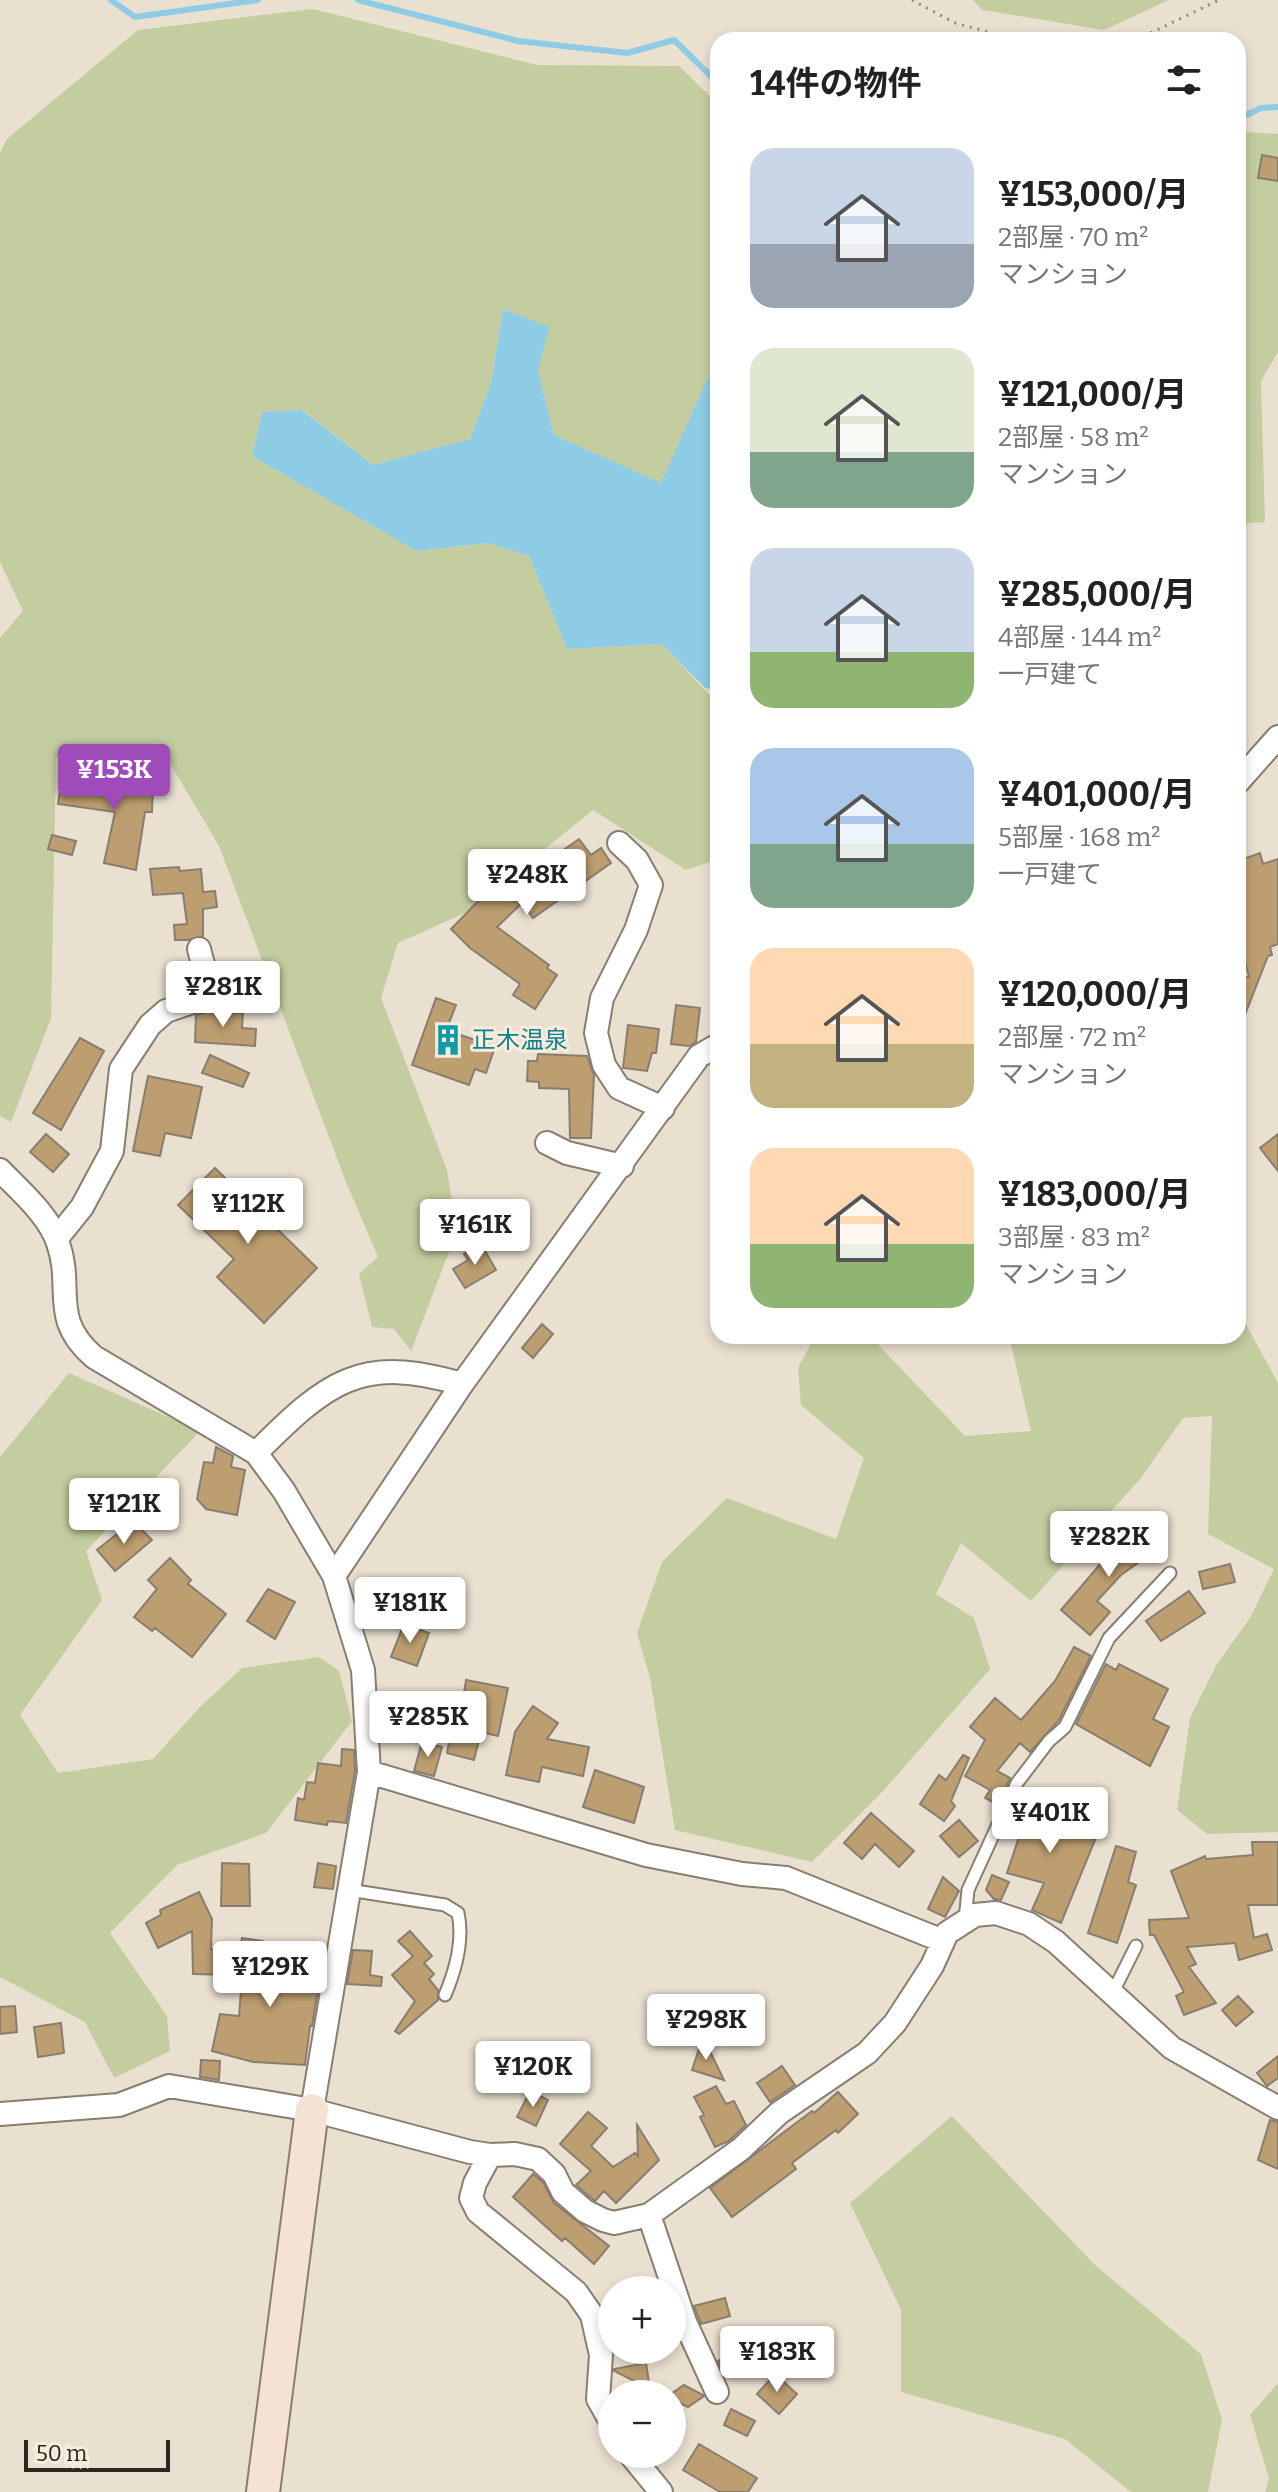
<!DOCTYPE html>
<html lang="ja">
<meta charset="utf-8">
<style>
:root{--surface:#fff;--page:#f6f6f6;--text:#222;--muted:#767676;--accent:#9f4bb9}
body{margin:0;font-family:Bitter,"Noto Sans JP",serif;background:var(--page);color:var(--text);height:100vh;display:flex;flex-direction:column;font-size:30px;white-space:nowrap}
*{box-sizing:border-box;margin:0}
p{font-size:26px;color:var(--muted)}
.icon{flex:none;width:44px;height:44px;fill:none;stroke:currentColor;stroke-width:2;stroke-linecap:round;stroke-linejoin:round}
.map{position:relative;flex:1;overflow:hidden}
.panel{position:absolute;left:710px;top:32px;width:536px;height:1312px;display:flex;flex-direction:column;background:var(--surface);border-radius:24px;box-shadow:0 4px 12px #0003}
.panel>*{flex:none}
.tools{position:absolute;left:598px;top:2276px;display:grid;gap:16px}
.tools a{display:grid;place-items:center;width:88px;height:88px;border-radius:50%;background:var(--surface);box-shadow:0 4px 12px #0003;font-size:40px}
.scale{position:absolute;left:24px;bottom:20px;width:146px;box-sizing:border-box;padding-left:8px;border:4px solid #2b2721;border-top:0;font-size:22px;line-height:28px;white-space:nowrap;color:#2b2721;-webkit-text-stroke:6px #f8eddd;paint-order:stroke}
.price{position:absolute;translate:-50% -68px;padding:0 18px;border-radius:8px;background:#fff;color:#222;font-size:26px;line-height:52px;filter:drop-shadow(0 2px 4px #0008)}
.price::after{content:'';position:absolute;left:50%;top:48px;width:24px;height:18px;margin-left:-12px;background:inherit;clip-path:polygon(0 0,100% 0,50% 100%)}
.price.current{background:var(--accent);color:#fff}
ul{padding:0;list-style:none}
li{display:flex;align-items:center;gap:24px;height:200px;padding:0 40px}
li span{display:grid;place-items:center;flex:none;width:224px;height:160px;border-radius:24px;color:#555}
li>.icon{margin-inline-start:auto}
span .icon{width:96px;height:96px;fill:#fffc;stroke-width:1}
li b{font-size:34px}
h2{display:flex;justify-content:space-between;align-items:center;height:96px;padding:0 40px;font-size:34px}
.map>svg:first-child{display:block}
</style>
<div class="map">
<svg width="1278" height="2492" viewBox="0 0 1278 2492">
<rect width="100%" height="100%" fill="#eae0d0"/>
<path fill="#c3cda0" d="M973,0H1169L1104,30L982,10Z
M313,9L537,65L679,66L718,104V355L661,484L554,435L538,371L548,328L503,309L491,383L470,439L373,465L303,410L262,412L252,456L416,551L488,543L529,556L567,649L662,644L718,704V859L686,870L593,810L465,913L398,943L381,998L447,1170L457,1231L411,1351L394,1329L372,1327L359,1274L378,1257L346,1182L219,846L158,743L56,758L51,1018L11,1122L0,1116V638L23,611L0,562V153L7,139L138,30Z
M1246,132L1278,134V352L1261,381L1265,522L1238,524V139Z
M1238,1290L1243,1319L1278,1383V1832L1207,1834L1177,1810L1190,1718L1217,1664L1250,1618L1274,1569L1208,1534L1212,1416L1183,1418L1140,1479L1031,1601L961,1543L936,1594L974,1618L990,1669L884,1790L812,1862L675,1830L650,1678L637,1633L662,1562L727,1498L836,1539L864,1458L801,1405L798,1368L815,1336H870L965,1436L1031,1431L1009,1336H1238Z
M69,1373L200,1431L86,1551L102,1600L20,1715L58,1773L153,1759L199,1708L242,1668L319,1657L339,1671L352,1721L266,1833L177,1865L110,1933L167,2016L170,2051L114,2078L85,2022L0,1977V1457Z
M952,2116L1095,2265L1201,2354L1222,2420L1208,2492H1131L1065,2439L901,2392V2310L850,2203Z
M1278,2383V2492H1265L1269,2478L1250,2415Z"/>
<path fill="#8ecbe5" d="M503,309L549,327L538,371L554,435L661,483L718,355V689L705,688L662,644L567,649L529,556L488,543L416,551L252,456L262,412L302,410L373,465L470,439L491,383Z"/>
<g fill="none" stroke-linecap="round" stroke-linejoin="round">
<path stroke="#8ecbe5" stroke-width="6" d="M111,0L135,17L258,0
M358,0L518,41L627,53L674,40L718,83
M1238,119L1261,108L1278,107"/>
</g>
<path fill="#bd9e70" stroke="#887e70" stroke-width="2" d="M1262,155L1278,158V181L1258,178Z
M71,771L86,774V778L131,785L132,780H153L152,812H145L136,870L104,863L115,812L58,804L62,778L70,779Z
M52,835L76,841L72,855L48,849Z
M579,839L591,855L601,848L611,863L533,918L522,903L497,927L549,965L547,968L557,975L535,1009L513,995L520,984L470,948L451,929L492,887L500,894Z
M1260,853L1263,864L1278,859V944L1270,947L1272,955L1268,956L1239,1030L1238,977H1249L1241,946L1245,945L1238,926V861Z
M179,867L180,871L201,869L203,892L215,891L217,907L203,909V936L188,940H175L174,925L187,924L183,893L153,895L150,869Z
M436,998L456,1005L449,1023L457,1026L455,1033L495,1047L486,1073L475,1069L469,1085L412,1065Z
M676,1005L700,1008L696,1042L689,1046L671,1044Z
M207,1012L243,1013L242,1028L256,1029L255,1046L195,1042L196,1015Z
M628,1025L659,1029L656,1053H652L647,1071L623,1068Z
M80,1038L104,1051L61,1130L33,1113Z
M538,1054L587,1056L594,1075L591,1138H570L569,1089L539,1088V1082L527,1081L528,1061H537Z
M210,1055L249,1073L243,1087L202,1073Z
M148,1076L202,1087L191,1138L165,1133L160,1156L133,1151Z
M46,1134L69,1154L53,1172L30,1152Z
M1278,1134V1171L1260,1148Z
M215,1168L317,1268L264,1323L217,1277L234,1259L178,1205Z
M481,1244L496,1270L465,1288L453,1269L468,1260L464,1254Z
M542,1324L553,1334L533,1358L522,1348Z
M216,1447L233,1456L231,1467L245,1470L237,1515L206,1509L197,1499L204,1462L213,1463Z
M133,1521L152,1540L115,1571L97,1550Z
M1148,1525L1163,1545L1121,1575L1097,1601L1110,1612L1090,1635L1061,1610L1103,1561L1101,1558Z
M170,1558L191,1580L188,1584L226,1614L192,1657L155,1628L152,1631L134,1617L157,1589L148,1580Z
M1230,1564L1235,1582L1203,1589L1199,1572Z
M268,1589L295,1602L275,1639L247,1621Z
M1189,1591L1205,1613L1161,1641L1146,1621Z
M404,1624L429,1633L417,1666L391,1657Z
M1074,1647L1091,1656L1059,1720L1030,1752L1020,1743L997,1771L1010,1778L998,1805L985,1798L990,1790L965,1776L985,1740L970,1727L995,1698L1021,1720L1055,1681Z
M1106,1664L1116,1670L1119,1664L1168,1689L1153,1719L1169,1727L1150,1766L1076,1724Z
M466,1680L508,1688L498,1736L481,1732L474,1760L447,1753L457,1699L463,1700Z
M533,1706L558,1723L547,1739L589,1747L583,1776L542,1767L539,1782L506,1775L515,1732Z
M422,1742L442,1747L434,1776L414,1771Z
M342,1749L354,1750L355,1771L346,1823L328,1821L327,1825L295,1820L298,1798L304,1800L307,1782L315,1783L318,1763L341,1766Z
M963,1755L969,1758L951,1801L955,1806L944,1821L920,1804L939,1775L946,1780Z
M595,1770L644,1787L634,1823L583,1807Z
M1024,1788L1054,1798L1047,1815L1096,1831L1093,1839L1095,1840L1061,1923L1032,1910L1044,1883L1007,1873L1029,1807L1017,1803Z
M871,1813L914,1851L899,1867L875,1844L862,1859L844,1843Z
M959,1820L978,1841L959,1857L940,1836Z
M1252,1842H1278V1905H1248L1254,1938L1267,1934L1272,1950L1239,1960L1235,1943L1187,1947L1196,1964L1189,1967L1216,2003L1184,2015L1176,1996L1184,1992L1154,1935H1150L1149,1920L1189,1918L1171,1871L1205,1856L1206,1859L1253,1855Z
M1116,1846L1136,1852L1128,1882L1136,1885L1117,1943L1088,1933Z
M222,1863L249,1864L250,1906H221Z
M318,1863L336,1866L333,1889L314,1887Z
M992,1875L1009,1882L1001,1900L994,1899L986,1890Z
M943,1877L959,1891L945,1917L928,1909Z
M199,1892L212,1919L211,1949L221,1950L232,1975L193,1974L192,1931L158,1948L146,1923L161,1915L160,1910Z
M410,1931L432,1956L424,1963L434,1974L429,1979L438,1990V2000L399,2034L395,2031L415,2001L392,1975L413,1956L398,1941Z
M242,1938L263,1941L262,1952L322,1965L312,2026H310L305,2065L253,2062L212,2051L220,2014L239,2016L242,1978L236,1977Z
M353,1950L372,1951L370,1975L382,1977L381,1986L347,1984Z
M1238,1996L1253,2012L1236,2026L1222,2010Z
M15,2006L17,2032L0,2034V2007Z
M61,2023L64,2053L38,2057L34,2027Z
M703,2037L724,2080L692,2070Z
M1278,2056V2078L1267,2086L1257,2073Z
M201,2060L220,2061L219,2080L200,2077Z
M782,2066L795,2085L770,2102L757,2083Z
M716,2086L726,2104L734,2101L746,2125L729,2141L715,2147L700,2117L704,2115L694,2097Z
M530,2091L548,2100L536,2126L517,2117Z
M838,2092L858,2114L838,2133L836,2130L792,2163L796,2169L732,2217L710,2188L812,2111L814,2113Z
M588,2112L607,2128L591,2146L613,2167L635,2153L638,2156L637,2125L659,2160L616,2203L604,2191L595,2201L576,2185L591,2171L560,2144Z
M1270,2120L1278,2122V2169L1258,2160Z
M533,2174L543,2182L554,2203L609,2246L594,2264L565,2238L562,2241L513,2197Z
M725,2298L730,2316L701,2324L694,2306Z
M749,2340L757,2352L724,2373L718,2361Z
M646,2363L650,2389L614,2371V2369Z
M775,2374L797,2394L779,2414L757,2394Z
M684,2385L703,2395L704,2396L688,2407L672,2399L671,2394Z
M731,2409L755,2421L747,2436L724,2425Z
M699,2444L757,2478L748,2492H720L683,2470Z"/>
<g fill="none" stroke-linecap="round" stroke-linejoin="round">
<defs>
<path id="lane" d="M349,1890L445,1905L458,1913C464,1941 456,1969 445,1995
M965,1920L968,1890L1017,1783L1049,1741L1065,1727L1109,1638L1170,1573
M1113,1992L1136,1946"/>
<path id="street" d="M1238,782L1278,737
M619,843L637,860L651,885L636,930L602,998L596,1033L604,1065L619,1088L663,1108
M547,1143L567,1153L622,1166
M0,1170C19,1190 49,1215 58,1243C74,1289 49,1318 94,1357L256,1453L284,1491L334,1576L363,1670L369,1772L312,2110
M57,1238L82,1207L112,1151L121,1069L150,1025L166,1011L207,997L209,987L199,949
M256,1453C327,1382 360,1354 462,1384
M334,1576L462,1384L699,1056L718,1045
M369,1772L646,1855L742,1874L786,1878L943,1941
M0,2114L119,2105L169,2086L312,2110L470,2152L490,2155L515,2154L538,2159L554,2174L563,2192L585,2211L603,2220L614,2223L649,2215L741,2149L779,2113L867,2053L895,2023L932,1966L947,1933L975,1915L996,1913L1029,1924L1056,1942L1172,2048L1278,2108
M490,2155L475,2183L471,2198L478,2212L576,2292L592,2315L601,2355L598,2399L612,2424
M649,2215L685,2322L717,2392
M630,2454L661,2492"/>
<path id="secondary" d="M263,2492L312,2110"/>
</defs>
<use href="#lane" stroke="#887e70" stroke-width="15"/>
<use href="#street" stroke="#887e70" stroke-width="26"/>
<use href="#secondary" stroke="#887e70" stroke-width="36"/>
<path stroke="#8f887d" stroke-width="3" stroke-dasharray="2 6" stroke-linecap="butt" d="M912,0L955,23L1018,40
M1136,40L1219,0"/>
<use href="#lane" stroke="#fff" stroke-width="11"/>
<use href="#street" stroke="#fff" stroke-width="22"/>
<use href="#secondary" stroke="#f5e2d5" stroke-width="32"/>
</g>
<defs>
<symbol id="building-bare" viewBox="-9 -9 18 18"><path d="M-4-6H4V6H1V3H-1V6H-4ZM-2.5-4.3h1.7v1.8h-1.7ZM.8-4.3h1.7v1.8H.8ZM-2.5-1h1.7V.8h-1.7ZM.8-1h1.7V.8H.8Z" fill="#0f9aa8" stroke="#f8eddd" stroke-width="2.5" paint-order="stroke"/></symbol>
</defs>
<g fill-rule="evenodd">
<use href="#building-bare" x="426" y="1018" width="44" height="44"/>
</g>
<g text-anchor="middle" stroke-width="6" stroke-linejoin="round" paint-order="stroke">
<g font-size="24" fill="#0d838f" stroke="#f8eddd" text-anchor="start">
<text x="472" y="1048">正木温泉</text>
</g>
</g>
</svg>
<div class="tools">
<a>+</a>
<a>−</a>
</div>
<div class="scale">50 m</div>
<b class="price current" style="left:114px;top:812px">¥153K</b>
<b class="price" style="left:527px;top:917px">¥248K</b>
<b class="price" style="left:223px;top:1029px">¥281K</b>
<b class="price" style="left:248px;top:1246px">¥112K</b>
<b class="price" style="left:475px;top:1267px">¥161K</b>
<b class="price" style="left:124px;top:1546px">¥121K</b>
<b class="price" style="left:1109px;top:1579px">¥282K</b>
<b class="price" style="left:410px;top:1645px">¥181K</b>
<b class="price" style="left:428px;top:1759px">¥285K</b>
<b class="price" style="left:1050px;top:1855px">¥401K</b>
<b class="price" style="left:270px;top:2009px">¥129K</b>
<b class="price" style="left:706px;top:2062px">¥298K</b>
<b class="price" style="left:533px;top:2109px">¥120K</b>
<b class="price" style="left:777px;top:2394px">¥183K</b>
<section class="panel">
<h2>14件の物件<svg class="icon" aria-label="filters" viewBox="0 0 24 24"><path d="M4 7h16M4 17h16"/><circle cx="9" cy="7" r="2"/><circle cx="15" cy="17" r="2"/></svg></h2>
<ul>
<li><span style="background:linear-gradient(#c9d6e8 60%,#9aa5b1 0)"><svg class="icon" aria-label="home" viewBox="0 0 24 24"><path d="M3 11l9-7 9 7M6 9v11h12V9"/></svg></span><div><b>¥153,000/月</b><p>2部屋 · 70 m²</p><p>マンション</p></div></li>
<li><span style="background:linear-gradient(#dfe7d0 65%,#7fa58c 0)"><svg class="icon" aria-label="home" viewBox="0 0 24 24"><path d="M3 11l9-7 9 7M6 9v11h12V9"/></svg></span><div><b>¥121,000/月</b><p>2部屋 · 58 m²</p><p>マンション</p></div></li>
<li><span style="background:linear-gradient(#c9d6e8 65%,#8fb573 0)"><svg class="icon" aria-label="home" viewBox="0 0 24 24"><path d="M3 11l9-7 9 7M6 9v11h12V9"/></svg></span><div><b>¥285,000/月</b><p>4部屋 · 144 m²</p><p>一戸建て</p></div></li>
<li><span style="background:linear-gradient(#a9c7e8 60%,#7fa58c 0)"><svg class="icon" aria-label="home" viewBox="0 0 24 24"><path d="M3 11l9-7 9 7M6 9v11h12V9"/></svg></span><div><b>¥401,000/月</b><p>5部屋 · 168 m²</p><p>一戸建て</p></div></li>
<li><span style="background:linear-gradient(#ffd9b3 60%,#c2b280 0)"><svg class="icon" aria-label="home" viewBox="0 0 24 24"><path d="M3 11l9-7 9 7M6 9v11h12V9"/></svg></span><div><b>¥120,000/月</b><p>2部屋 · 72 m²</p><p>マンション</p></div></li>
<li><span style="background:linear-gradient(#ffd9b3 60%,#8fb573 0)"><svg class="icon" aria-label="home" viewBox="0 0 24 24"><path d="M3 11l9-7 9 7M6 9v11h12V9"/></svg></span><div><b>¥183,000/月</b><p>3部屋 · 83 m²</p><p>マンション</p></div></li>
</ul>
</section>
</div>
